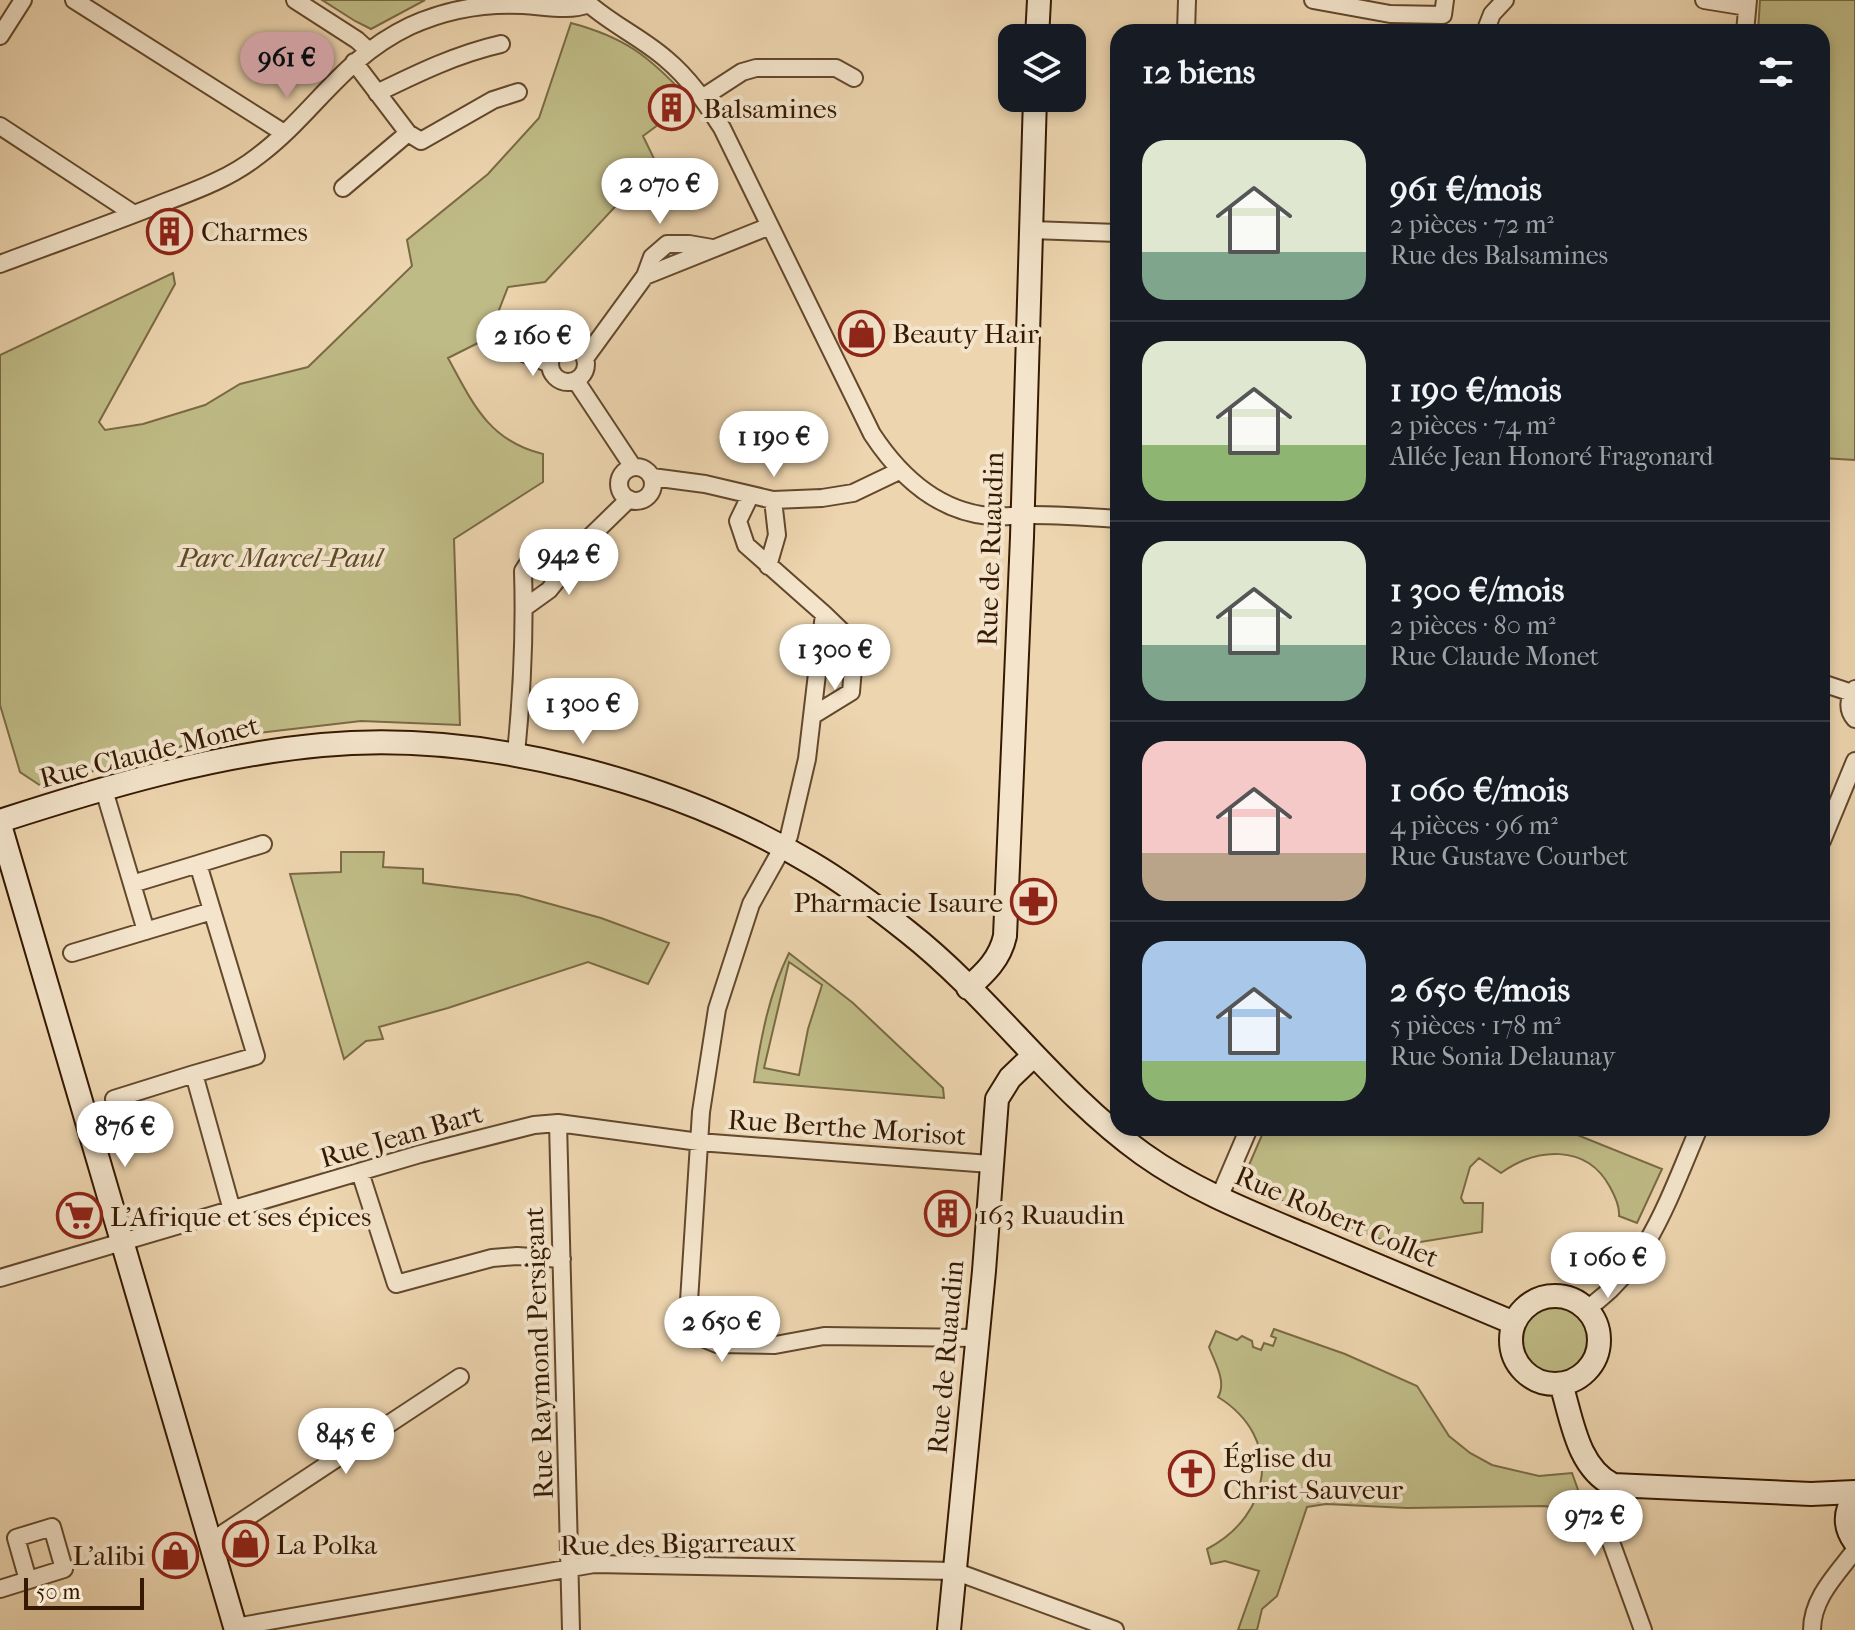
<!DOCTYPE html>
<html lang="fr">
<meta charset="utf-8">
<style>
:root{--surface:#171b24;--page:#242831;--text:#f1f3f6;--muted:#9ea1a6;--line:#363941;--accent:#c59692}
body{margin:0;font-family:"IM FELL French Canon",serif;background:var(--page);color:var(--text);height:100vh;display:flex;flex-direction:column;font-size:30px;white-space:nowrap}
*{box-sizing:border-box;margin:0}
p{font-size:26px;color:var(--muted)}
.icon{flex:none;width:44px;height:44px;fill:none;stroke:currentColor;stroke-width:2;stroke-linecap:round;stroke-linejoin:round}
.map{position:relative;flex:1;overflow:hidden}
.drawer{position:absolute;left:1110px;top:24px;width:720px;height:1112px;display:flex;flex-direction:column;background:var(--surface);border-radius:24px;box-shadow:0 4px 12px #0003}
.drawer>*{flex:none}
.fabs{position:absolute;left:998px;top:24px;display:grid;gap:16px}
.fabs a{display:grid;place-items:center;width:88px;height:88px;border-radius:16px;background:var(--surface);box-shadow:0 4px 12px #0003;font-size:40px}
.scale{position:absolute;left:24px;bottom:20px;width:120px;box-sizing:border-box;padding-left:8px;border:4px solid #351901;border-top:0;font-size:22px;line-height:28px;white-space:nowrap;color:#351901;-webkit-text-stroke:6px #f3e4cb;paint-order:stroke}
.price{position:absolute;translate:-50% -68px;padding:0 18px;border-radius:28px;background:#fff;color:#222;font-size:26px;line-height:52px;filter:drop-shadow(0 2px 4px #0008)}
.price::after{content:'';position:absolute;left:50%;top:48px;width:24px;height:18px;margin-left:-12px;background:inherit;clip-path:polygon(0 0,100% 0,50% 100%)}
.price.on{background:var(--accent);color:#111}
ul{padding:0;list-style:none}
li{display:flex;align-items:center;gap:24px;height:200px;padding:0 32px}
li+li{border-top:2px solid var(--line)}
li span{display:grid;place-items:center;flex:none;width:224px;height:160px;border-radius:24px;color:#555}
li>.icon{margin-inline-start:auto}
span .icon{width:96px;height:96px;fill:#fffc;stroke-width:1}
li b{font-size:34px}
h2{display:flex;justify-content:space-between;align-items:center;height:96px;padding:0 32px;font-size:34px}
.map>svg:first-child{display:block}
</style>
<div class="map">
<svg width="1855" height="1630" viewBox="0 0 1855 1630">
<rect width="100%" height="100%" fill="#edd5af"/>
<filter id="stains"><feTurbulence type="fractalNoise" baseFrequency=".0025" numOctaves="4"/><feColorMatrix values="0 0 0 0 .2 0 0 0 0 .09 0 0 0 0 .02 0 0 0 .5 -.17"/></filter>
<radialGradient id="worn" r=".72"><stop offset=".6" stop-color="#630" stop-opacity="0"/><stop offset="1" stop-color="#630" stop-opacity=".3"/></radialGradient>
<path fill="#bfbb86" stroke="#7a6a44" stroke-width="2" fill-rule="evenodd" d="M322,0H425L371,29L355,21Z
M1760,0H1855V460L1822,458V32H1758Z
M571,23C624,37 649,56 686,96L667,106L670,116L643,136L660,171L656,186L624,197L545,282L508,287L488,338L448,358C473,404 489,441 543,454V482L454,539L460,725L361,721L207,739L41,786L20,772L0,705V355L173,273L175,284L99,422L105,430L143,424L205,405L240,384L308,367L412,266L407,240L488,174L539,118Z
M341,852H384L383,867L423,869V883L518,895L601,918L669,943L648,984L588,962L448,1008L379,1027L383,1039L366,1041L344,1059L290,874L341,872Z
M789,953L853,1003L943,1088L944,1098L754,1082C761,1037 769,994 789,953ZM789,962L822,985L808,1029L799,1075L764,1068Z
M1265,1128H1560L1662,1169L1637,1223L1619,1216C1620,1206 1615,1196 1610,1187C1586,1143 1536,1148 1501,1173L1479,1158L1470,1167L1461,1198L1464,1203H1483L1482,1232L1402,1245L1385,1241L1268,1195L1249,1165Z
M1519 1337a36 36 0 1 1 72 0a36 36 0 1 1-72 0Z
M1274,1329L1345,1354L1417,1386L1449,1436L1470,1453L1492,1465L1539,1476L1572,1473L1586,1512L1544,1506L1407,1508L1326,1504L1307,1507L1277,1596L1262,1609L1257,1630H1238L1259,1571L1225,1561L1211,1564L1207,1549C1272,1515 1284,1438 1218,1397C1227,1382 1215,1363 1209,1347L1216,1331L1237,1340L1242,1336L1252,1341L1253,1347L1261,1350L1264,1343L1273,1346L1276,1338L1271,1336Z"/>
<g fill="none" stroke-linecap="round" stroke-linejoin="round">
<defs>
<path id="street" d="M74,0L284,133
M295,0L357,40L369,51
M1313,0L1390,14L1443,15L1445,0
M1704,0L1747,7
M589,4C613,25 642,38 666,59C689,78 706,103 722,128L872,434C899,475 937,511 989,516C1002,518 1018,515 1032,515C1060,515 1089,517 1118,519
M1186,32L1187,0
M1485,32L1492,14L1505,0
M1745,32L1748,0
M0,36L23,0
M354,62L408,133
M377,93C418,73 457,54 501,44
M702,98L742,72L756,68H836L854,78
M0,126L134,214
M343,188L408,133L421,141L493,100L518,92
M1031,230L1118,233
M0,264C53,244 107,225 160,204C194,191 229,179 258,156C314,114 341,59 410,26C445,10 485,3 523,5C545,6 568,12 589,4
M645,276L770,226
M488,338L550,364
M550 364a18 18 0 1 1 36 0a18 18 0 1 1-36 0Z
M586,357L645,276L652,257L667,244H689L712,248
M576,381L633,467
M619 484a17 17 0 1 1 34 0a17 17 0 1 1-34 0Z
M652,477L705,484L773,500L822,498L853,493L899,471
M750,496L738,521L746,545L824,614L807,759L789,836L751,904L717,1009L701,1112L688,1317L694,1332L700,1337L717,1344L775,1345L824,1336L976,1338
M768,566L777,535L773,500
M524,608L549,590L561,575L568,552L588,539L629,499
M1822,683L1852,693
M1855,689C1848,699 1847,710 1855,719
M812,716L851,692L855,644L824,614
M516,754C522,693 525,632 523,571C534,552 548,547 568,552
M104,790L132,884L198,864L256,1056L194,1074L232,1210
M1822,841L1855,761
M198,864L263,844
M132,884L146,931
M72,953L212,911
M114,1099L194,1074
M558,1123L571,1630
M360,1172L396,1284L492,1258L517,1256L562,1259
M1219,1198L1249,1128
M0,1278L420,1154L534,1125L558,1123L699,1142L990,1164
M1586,1309C1647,1270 1671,1192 1699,1128
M1613,1485L1605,1504L1607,1531L1643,1630
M210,1542L460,1377
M0,1589L64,1569L52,1527L16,1538L28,1580
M235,1627L594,1564L954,1571L1115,1630
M1812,1630C1812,1598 1837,1574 1855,1550"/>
<path id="secondary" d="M1037,38L1039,0
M0,821C105,787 213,755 322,745C483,730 673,781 811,863C845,883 878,908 908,932C993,999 1055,1091 1143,1154C1192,1189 1247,1211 1302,1234C1372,1264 1443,1293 1514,1323
M0,825L236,1630
M968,988C985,973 1000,959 1005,936L1022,537L1035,98
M1511 1340a44 44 0 1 1 88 0a44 44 0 1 1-88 0Z
M1561,1384C1572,1419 1577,1467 1613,1485L1811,1494L1855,1492
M1855,1497C1844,1512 1844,1527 1855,1542
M949,1630L984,1271L997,1099L1010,1078L1034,1055"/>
</defs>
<use href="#street" stroke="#63482c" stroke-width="20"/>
<use href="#secondary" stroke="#351901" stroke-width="26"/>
<use href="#street" stroke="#f3e4cb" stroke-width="16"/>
<use href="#secondary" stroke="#f3e4cb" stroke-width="22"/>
</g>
<defs>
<symbol id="building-ring" viewBox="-11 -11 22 22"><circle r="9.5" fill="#f3e4cb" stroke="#8f2418" stroke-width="1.5"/><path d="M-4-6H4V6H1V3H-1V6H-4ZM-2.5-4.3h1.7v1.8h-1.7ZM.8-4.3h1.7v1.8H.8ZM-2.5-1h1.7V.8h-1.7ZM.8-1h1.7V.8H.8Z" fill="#8f2418"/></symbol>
<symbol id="shop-ring" viewBox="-11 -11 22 22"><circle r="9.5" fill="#f3e4cb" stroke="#8f2418" stroke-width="1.5"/><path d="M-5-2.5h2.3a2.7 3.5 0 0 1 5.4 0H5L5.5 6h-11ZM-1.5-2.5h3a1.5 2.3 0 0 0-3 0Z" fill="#8f2418"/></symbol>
<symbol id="pharmacy-ring" viewBox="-11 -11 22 22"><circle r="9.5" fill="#f3e4cb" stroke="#8f2418" stroke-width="1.5"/><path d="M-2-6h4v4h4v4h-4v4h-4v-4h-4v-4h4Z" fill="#8f2418"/></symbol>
<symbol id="supermarket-ring" viewBox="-11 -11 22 22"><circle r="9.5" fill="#f3e4cb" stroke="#8f2418" stroke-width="1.5"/><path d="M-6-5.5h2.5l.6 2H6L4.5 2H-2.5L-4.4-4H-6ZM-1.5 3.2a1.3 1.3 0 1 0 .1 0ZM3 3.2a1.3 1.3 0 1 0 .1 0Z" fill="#8f2418"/></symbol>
<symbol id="church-ring" viewBox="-11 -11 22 22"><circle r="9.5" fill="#f3e4cb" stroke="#8f2418" stroke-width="1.5"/><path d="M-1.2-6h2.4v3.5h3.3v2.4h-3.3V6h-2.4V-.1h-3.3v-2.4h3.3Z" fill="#8f2418"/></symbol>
</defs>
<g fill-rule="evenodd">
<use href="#building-ring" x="646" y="82" width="51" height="51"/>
<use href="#building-ring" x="144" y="206" width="51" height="51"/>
<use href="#shop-ring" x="836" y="308" width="51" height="51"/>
<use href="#pharmacy-ring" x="1008" y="876" width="51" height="51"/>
<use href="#building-ring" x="922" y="1188" width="51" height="51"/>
<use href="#supermarket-ring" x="54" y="1190" width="51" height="51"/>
<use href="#church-ring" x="1166" y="1448" width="51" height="51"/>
<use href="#shop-ring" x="220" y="1518" width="51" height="51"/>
<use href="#shop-ring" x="150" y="1530" width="51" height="51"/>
</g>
<g text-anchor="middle" stroke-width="8" stroke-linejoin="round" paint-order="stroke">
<g font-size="28" fill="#351901" stroke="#f3e4cb" text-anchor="start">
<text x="703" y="118">Balsamines</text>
<text x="201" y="241">Charmes</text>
<text x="892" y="343">Beauty Hair</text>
<text x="1003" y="912" text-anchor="end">Pharmacie Isaure</text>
<text x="978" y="1224">163 Ruaudin</text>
<text x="110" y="1226">L'Afrique et ses épices</text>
<text x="1223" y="1467">Église du<tspan x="1223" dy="32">Christ-Sauveur</tspan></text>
<text x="276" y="1554">La Polka</text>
<text x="145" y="1565" text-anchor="end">L'alibi</text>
</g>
<g font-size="28" fill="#351901" stroke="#f3e4cb">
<text transform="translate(990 549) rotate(-88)" y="10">Rue de Ruaudin</text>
<text transform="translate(149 751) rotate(-14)" y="10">Rue Claude Monet</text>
<text transform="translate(847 1127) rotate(4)" y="10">Rue Berthe Morisot</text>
<text transform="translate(401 1135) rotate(-16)" y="10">Rue Jean Bart</text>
<text transform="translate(1337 1216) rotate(23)" y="10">Rue Robert Collet</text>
<text transform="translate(538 1353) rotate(-92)" y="10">Rue Raymond Persigant</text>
<text transform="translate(945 1357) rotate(-85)" y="10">Rue de Ruaudin</text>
<text transform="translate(678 1543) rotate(-1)" y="10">Rue des Bigarreaux</text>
</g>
<g font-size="28" font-style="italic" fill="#5e4a29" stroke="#f3e4cb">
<text x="280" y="567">Parc Marcel-Paul</text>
</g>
</g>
<rect width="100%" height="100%" filter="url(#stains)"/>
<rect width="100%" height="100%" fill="url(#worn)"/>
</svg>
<div class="fabs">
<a><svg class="icon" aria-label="layers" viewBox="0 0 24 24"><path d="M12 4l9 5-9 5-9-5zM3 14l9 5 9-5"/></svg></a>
</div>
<div class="scale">50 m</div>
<b class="price on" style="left:287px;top:100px">961 €</b>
<b class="price" style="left:660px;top:226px">2 070 €</b>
<b class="price" style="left:533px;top:378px">2 160 €</b>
<b class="price" style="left:774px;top:479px">1 190 €</b>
<b class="price" style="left:569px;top:597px">942 €</b>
<b class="price" style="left:835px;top:692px">1 300 €</b>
<b class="price" style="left:583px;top:746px">1 300 €</b>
<b class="price" style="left:125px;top:1169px">876 €</b>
<b class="price" style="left:1608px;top:1300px">1 060 €</b>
<b class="price" style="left:722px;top:1364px">2 650 €</b>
<b class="price" style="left:346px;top:1476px">845 €</b>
<b class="price" style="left:1595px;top:1558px">972 €</b>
<section class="drawer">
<h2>12 biens<svg class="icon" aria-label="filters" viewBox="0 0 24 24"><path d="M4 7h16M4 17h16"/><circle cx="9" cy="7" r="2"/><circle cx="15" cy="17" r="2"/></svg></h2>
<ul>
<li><span style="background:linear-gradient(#dfe7d0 70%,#7fa58c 0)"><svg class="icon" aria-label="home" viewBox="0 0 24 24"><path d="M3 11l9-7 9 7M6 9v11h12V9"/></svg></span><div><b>961 €/mois</b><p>2 pièces · 72 m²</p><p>Rue des Balsamines</p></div></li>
<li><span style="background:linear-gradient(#dfe7d0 65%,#8fb573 0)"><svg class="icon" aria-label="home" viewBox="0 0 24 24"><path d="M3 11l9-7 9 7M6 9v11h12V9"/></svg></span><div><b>1 190 €/mois</b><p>2 pièces · 74 m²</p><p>Allée Jean Honoré Fragonard</p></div></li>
<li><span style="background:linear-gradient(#dfe7d0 65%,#7fa58c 0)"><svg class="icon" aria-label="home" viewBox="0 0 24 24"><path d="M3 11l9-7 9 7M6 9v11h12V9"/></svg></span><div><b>1 300 €/mois</b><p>2 pièces · 80 m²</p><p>Rue Claude Monet</p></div></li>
<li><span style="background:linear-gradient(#f6c9c9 70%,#b9a48a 0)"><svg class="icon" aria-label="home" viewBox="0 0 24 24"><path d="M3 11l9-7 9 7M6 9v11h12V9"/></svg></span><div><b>1 060 €/mois</b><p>4 pièces · 96 m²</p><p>Rue Gustave Courbet</p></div></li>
<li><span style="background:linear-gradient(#a9c7e8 75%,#8fb573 0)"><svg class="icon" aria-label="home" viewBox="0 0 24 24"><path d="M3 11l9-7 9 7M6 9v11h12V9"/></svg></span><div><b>2 650 €/mois</b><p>5 pièces · 178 m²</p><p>Rue Sonia Delaunay</p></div></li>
</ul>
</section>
</div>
